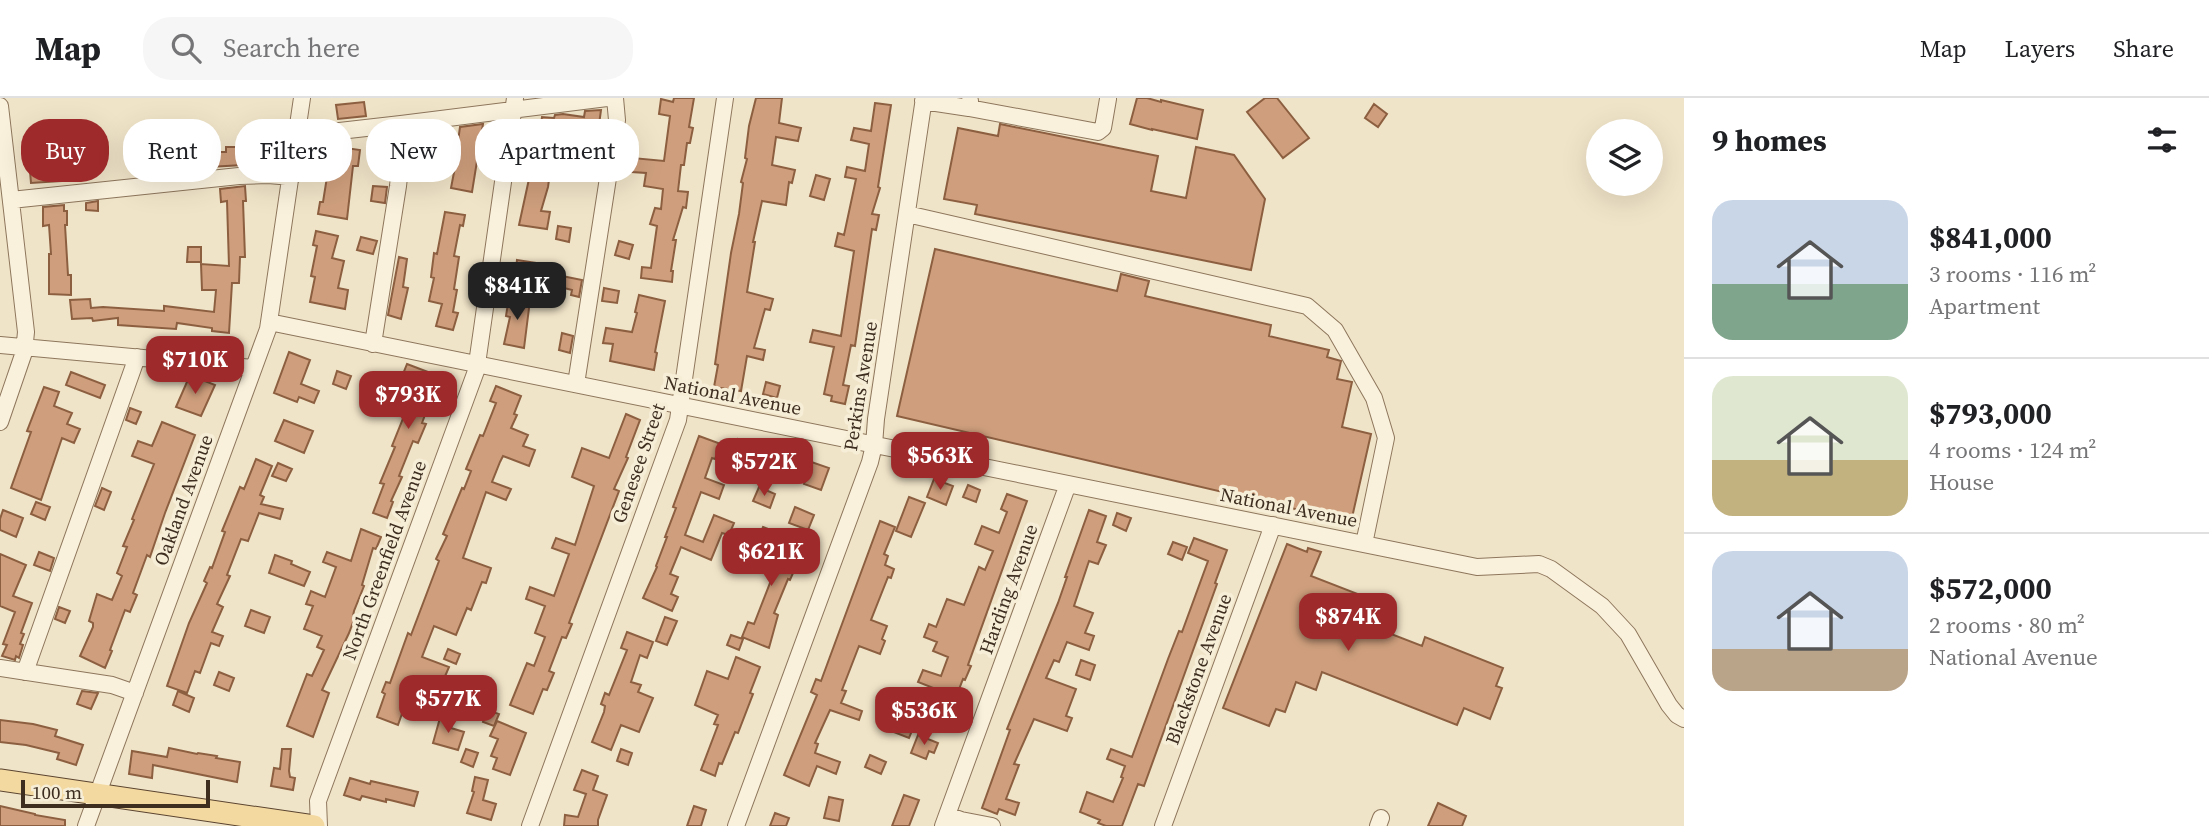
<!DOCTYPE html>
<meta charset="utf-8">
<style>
:root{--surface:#fff;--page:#f6f6f6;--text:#202124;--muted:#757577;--line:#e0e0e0;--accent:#9e2a2b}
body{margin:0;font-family:"Source Serif 4",serif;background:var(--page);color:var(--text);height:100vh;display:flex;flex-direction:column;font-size:26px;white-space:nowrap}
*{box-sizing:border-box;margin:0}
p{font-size:23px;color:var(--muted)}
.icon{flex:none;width:38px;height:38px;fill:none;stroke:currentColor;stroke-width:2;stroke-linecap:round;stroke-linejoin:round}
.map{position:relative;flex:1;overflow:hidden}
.panel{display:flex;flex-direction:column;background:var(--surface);width:525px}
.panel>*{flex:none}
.top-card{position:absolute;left:21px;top:21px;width:665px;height:63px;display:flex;gap:14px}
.tools{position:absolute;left:1586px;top:21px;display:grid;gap:14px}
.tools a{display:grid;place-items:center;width:77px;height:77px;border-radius:50%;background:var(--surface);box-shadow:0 7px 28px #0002;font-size:35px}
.scale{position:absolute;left:21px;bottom:18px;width:189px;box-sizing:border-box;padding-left:7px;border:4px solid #3d2e20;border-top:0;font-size:19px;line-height:24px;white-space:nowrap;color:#3d2e20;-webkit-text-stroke:5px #f7eed8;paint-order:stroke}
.price{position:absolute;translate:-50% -60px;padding:0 16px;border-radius:14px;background:var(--accent);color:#fff;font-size:23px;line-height:46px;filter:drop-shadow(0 2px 4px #0008)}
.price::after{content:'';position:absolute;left:50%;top:42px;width:21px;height:16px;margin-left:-10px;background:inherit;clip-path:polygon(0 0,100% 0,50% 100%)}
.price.current{background:#222;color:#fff}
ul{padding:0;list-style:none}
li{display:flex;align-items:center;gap:21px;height:175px;padding:0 28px}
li+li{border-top:2px solid var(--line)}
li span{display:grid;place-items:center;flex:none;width:196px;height:140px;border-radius:21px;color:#555}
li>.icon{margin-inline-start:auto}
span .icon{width:84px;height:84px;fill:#fffc;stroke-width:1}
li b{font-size:30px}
h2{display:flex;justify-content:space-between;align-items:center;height:84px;padding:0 28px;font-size:30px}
.pill{padding:0 24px;border-radius:28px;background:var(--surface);box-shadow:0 7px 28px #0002;font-size:24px;line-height:63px}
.pill.current{background:var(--accent);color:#fff}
header{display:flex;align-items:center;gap:42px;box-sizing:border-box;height:98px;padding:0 35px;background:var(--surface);border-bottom:2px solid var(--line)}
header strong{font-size:33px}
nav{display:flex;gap:38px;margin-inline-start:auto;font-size:24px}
.search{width:490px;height:63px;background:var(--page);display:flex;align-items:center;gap:18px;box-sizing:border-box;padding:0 24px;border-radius:28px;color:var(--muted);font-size:26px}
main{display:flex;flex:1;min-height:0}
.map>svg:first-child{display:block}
</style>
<header>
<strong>Map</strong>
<div class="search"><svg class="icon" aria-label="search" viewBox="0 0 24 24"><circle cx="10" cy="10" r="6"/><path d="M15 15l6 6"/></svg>Search here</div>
<nav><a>Map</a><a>Layers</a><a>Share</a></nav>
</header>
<main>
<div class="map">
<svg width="1684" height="728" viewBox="0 0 1684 728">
<rect width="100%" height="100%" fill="#f0e4c8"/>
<path fill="#cf9f7d" stroke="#8d5f41" stroke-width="2" d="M674,0H694L689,29L693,30L690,45H687L684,67H681L678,93L688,94L686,110L683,109L673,142H676L671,173H673L672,184L641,180L642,169L651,170L657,128L650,126L655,110L661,111L663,91L644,88L646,75L632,74L633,60L664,63L670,18L659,16L661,1L673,4Z
M756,0H782L779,25L801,30L798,43L776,39L772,67L795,72L792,85L789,84L786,107L762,103L753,144H755L747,194L773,201L770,212L765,211L754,250L765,252L763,262L747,258L741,293L714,289L718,267L715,266L731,155L739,116L743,85L741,84L747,61L745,60L749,28Z
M1137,0H1147L1161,4V2L1203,12L1197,41L1152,31V32L1130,26Z
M1265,0H1277L1309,40L1283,60L1247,14Z
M364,4L366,18L338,21L336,7Z
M875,5L891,7L878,89L880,90L872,116L879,117L876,132L872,131L855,248L851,247L843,287L849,288L845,306L831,303L832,298L824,296L834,249L810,244L813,232L841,238L854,153L835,148L838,135L844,137L856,81L845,79L847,69L865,73L869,46L851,42L854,30L871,33Z
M1374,6L1387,16L1378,29L1365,20Z
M601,12L598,34L565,29L564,36L540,32L542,19L554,20L555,17L563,16L584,19L585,13Z
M483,26L472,94L451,90L455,69L422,62L425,51L456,58L460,29Z
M1000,26L1158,58L1151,93L1186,100L1196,49L1234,57L1265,101L1251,172L975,116L977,107L944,101L958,30L998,38Z
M332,48L360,52L358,68H353L347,121L318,116L320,104H323Z
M226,49H242L243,67L209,69V71L194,72L193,54H226Z
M534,58L552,61L548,89L541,113L550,114L547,131L519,127Z
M63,66H77V80H61V83L31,85L30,73L32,72V69Z
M816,77L830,81L824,102L810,98Z
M245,88L246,103H243L245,159H240L239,185H232L229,235L212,233V230L177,225L176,231L118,227V220L93,223L92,220L72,221L70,202L90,201L91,210L103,209L164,213V208L214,214L216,192H202L201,166L229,168L227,103L221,104L220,91Z
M373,88L387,89L385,105L371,103Z
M98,103V113L86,112V105Z
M64,107V113H67V127H65L68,177H71V197L49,196V156H51L49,127L43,128V109Z
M445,114L465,117L463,128L460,127L454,158L459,159L454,191L457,192L453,214L458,215L453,232L436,228L442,206L429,203L434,180L431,179L434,155L437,156Z
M558,128L571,130L569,144L556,141Z
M316,133L338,138L332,160L344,163L338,190L348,192L345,211L310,204L315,179L311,178L317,148L313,147Z
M361,139L377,143L373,156L357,152Z
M619,143L633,147L629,161L615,157Z
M188,149H201V164H187Z
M935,151L1117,193L1121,176L1149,183L1145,198L1271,227L1269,238L1329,252L1327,259L1341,263L1337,281L1352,284L1342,329L1371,336L1351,424L897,318Z
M399,159L407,161L403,189L408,190L401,221L388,217Z
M517,162L537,165L535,183L515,180Z
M562,178L582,182L579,199L571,197L572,192L560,189Z
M604,190L619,193L617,205L602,203Z
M639,197L665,203L655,254L657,255L654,272L610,263L613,246L603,245L606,230L632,234L637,215L635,214Z
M509,199L530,202L524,250L504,246L510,219L506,218Z
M562,235L573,238L570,255L559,252Z
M289,254L310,262L301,286L319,293L314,305L299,299L297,304L274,295Z
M407,266L444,280L439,295L434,293L422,325L426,326L418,345L413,343L399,378L402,379L391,403L393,404L387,420L373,415L384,386L380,385L395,349L392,348L408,308L403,306L411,285L401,281Z
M337,273L351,278L346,291L333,286Z
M71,274L105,287L100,300L66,287Z
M190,277L215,287L201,318L176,309Z
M766,284L780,288L777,300L763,296Z
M496,288L521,298L514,316L517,317L511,330L528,337L523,348L535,352L529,368L503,358L500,364L492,384L511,391L506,402L486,394L463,460L491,470L486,485L482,484L471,512L467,510L456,537L434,528L422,559L449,569L434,604L440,606L435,621L404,610L398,627L377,619L385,596L382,594L386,584L390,585L408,535L411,537L439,463L436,461L447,438L443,436L462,390L464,391L471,373L466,371L480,337L483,338L496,305L490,303Z
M44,289L59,294L54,308L72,315L67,326L80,331L74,345L62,340L41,402L11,390L31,334L27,333Z
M130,310L141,314L136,326L126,322Z
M626,316L640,322L626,359L628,360L614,391L619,393L569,525L572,526L566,540L562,539L549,573L554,575L547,592L543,591L533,616L510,607L527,565L534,568L545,539L535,535L545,508L526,501L530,489L554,498L569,456L552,450L556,440L575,447L594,388L572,379L582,350L609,360Z
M284,322L313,333L304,355L275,343Z
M162,324L195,337L165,415L150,459L147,457L133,495L137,497L130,514L125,512L110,552L112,553L105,570L80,558L93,529V525L89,523L97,496L112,502L122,478L117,475L127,449L123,448L134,422L132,421L154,366L132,358L138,343L152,348Z
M699,338L721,346L715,361L712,360L705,380L724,387L719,401L701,394L685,437L703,444L714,417L734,425L729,437L722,435L711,462L681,449L670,476L678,479L671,496L678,499L672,513L643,500L657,469L656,468L667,439H665L676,410L673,409Z
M738,341L753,344L750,360L735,357Z
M794,358L829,370L821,392L804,386L807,378L789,371Z
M256,361L272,368L260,397L264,399L261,406L283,411L280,421L259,415L248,443L241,441L227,477L230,478L217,506L223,509L212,534L223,538L219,548L211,545L200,575L195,573L187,595L167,588L189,525L207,485L204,483L210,469L212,470L225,434L222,433L240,389L244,391Z
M278,365L292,371L286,383L272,378Z
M934,381L953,388L946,407L927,399Z
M968,387L980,392L976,404L963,399Z
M759,389L775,396L770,410L753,403Z
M102,390L111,394L104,412L95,408Z
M1007,396L1027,403L968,567L971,568L965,582L963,581L953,607L937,601L941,593L918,584L923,572L941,578L948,559L933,553L937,544L924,539L929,526L936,529L947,501L964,507L979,469L985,472L993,453L975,446L982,428L999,435L1007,414L1001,411Z
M909,399L925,405L911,439L896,433Z
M36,404L50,409L45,422L31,416Z
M795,409L814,417L808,432L789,425Z
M3,412L23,420L16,439L0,432V421Z
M1089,412L1106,418L1097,444L1106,447L1098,466L1089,463L1074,508L1093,515L1085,535L1094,538L1089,552L1067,544L1059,564L1054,562L1046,580L1076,591L1066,618L1072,620L1067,633L1034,621L1014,666L1019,667L1006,701L1019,705L1015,717L999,711L997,716L982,710L1010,632L1007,631L1058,505L1067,479H1065Z
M1117,415L1131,420L1126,433L1113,427Z
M880,423L895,429L884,456L888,458L885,467L894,471L891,480L888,479L871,522L887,528L882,541L885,543L880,556L859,548L842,592L846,593L841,605L862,613L859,622L830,612L815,645L818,646L815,655L840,664L836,676L817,668L809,688L784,677L817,597L811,594L816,581L821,583Z
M763,429L781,436L779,443L792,448L787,462L797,466L790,482L788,481L774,515L778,517L769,550L742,539L748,524L754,526L775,472L767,468L773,453L756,447Z
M361,431L381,439L376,451L373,450L362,487L364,488L354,513L353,518L355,519L349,535L322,592L329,595L313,639L287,628L307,576L312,578L324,552L317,549L322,538L304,531L313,508L306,506L311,493L325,499L336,469L323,464L327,454L351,463Z
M1194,440L1227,452L1215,485L1217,486L1144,688L1138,686L1122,728H1106L1098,725L1100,722L1080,714L1087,694L1113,704L1123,680L1121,679L1125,668L1107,661L1111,651L1132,659L1168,561L1179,533L1182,534L1208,463L1188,455Z
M1173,444L1187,449L1182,462L1168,456Z
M1287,446L1307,454L1308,450L1321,454L1311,478L1368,500L1360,524L1422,548L1425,539L1503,570L1496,588L1502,590L1490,621L1464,610L1457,627L1322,574L1316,592L1296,584L1285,614L1276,611L1269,628L1223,610Z
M39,454L54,460L50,473L34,467Z
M0,456L26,467L13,498L32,505L21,535L24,536L20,546L23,547L19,560L16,558L15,562L2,558L7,547L3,546L15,514L0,508Z
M275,457L292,463L291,466L310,474L304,488L269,475Z
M59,509L70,513L65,525L55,521Z
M251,512L270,519L264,535L245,528Z
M665,519L677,523L667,547L656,543Z
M627,534L653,544L647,560L640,557L631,584L641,587L638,594L653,600L639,634L621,627L611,652L592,644L604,614L605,608L601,606L605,595L609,597L627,552L621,550Z
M731,537L743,541L739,552L727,547Z
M448,551L460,556L456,566L444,561Z
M736,559L760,569L750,595L753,596L738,635L735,634L722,666L719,665L715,678L701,672L718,627L714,626L718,617L695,607L707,573L728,581Z
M1081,562L1095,567L1090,582L1076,577Z
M219,574L234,580L229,593L214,587Z
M480,588L494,593L488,608L474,603Z
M891,591L901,594L897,605L887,602Z
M82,593L98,595L91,611L77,606Z
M178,593L194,600L189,614L173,607Z
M894,607L911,614L905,627L913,630L909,640L891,633L895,622L890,620Z
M487,612L499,616L494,628L483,624Z
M440,620L453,624L451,630L464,634L458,652L433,645Z
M0,622L33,626L57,632L55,638L83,647L76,667L57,661L59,655L26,647L0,644Z
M497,623L526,635L510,677L493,671L497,660L491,658L498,641L490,638Z
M918,637L938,645L934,655L929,653L926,661L911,655Z
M169,650L197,656L198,655L217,658L216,660L240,664L237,684L153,667L152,680L129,676L132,653L167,659Z
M282,651H291L289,673L290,679L295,680L293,692L271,688L274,670L280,671Z
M466,651L478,655L473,669L461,664Z
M621,651L632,655L628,667L617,663Z
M870,657L886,664L881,676L865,669Z
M582,672L598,678L593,692L607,697L598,722V728H564L565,717L578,719L586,696L574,692Z
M475,679L488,682L483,702L496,706L491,722L467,715L474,694L472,693Z
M350,680L370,686L371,683L418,694L414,708L386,701V704L362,698L360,702L344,697Z
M904,697L919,702L909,728H892Z
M829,699L843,702L839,723L824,720Z
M1438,705L1466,718L1462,728H1428Z
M0,708L35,716V717L65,722V728H0Z
M694,708L706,712L701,728H687Z
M775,715L789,720L786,728H770Z"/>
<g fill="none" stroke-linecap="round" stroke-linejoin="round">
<defs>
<path id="minor" d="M923,3L969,10L970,3
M0,8L26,234L24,254L0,324
M969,10L1098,34L1103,30L1108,1
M298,36L322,35L401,26L607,0
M11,102L239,78L268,77L292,79
M907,116L1307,208L1335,232L1374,300L1386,340L1364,446
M269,224L1477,469L1539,466L1551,471L1602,508L1628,536L1669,607L1677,617L1684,621
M373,246L398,88L402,52L401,26
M0,247L253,270
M576,286L617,22L615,0
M0,570L112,587L135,595
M25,574L137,259
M947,717L961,722L992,728
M86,728L268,231L302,0
M319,728L318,703L476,273L515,0
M530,728L678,322L725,0
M736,728L870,364L874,347L876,321L924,0
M943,728L1068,386
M1163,728L1273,427
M1378,728L1381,720"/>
<path id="major" d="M0,682L314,728"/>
</defs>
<use href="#minor" stroke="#8d765c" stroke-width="18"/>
<use href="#major" stroke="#5b4430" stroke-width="23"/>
<use href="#minor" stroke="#faf1dc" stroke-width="16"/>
<use href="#major" stroke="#f3d9a0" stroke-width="21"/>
</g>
<g text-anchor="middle" stroke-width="7" stroke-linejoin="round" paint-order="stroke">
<g font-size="19" fill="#3d2e20" stroke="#f7eed8">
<text transform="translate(860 288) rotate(-81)" y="7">Perkins Avenue</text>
<text transform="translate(733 297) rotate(11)" y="7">National Avenue</text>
<text transform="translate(638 365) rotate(-71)" y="7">Genesee Street</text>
<text transform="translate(183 402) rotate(-70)" y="7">Oakland Avenue</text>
<text transform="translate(1289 409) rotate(11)" y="7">National Avenue</text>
<text transform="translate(384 462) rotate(-70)" y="7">North Greenfield Avenue</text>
<text transform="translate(1008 491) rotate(-70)" y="7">Harding Avenue</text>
<text transform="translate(1198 571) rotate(-70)" y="7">Blackstone Avenue</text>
</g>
</g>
</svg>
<div class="tools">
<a><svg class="icon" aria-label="layers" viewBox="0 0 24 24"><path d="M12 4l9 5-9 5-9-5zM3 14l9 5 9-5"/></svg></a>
</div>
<div class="scale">100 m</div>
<b class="price current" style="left:517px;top:224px">$841K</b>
<b class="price" style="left:195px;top:298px">$710K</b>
<b class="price" style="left:408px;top:333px">$793K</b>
<b class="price" style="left:940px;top:394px">$563K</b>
<b class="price" style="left:764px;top:400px">$572K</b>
<b class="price" style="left:771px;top:490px">$621K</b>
<b class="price" style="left:1348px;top:555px">$874K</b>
<b class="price" style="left:448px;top:637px">$577K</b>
<b class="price" style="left:924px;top:649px">$536K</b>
<div class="top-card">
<a class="pill current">Buy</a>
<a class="pill">Rent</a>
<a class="pill">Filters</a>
<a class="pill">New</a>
<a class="pill">Apartment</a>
</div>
</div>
<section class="panel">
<h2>9 homes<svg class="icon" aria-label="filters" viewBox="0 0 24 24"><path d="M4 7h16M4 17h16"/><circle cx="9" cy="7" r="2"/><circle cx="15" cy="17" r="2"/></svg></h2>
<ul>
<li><span style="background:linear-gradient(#c9d6e8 60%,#7fa58c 0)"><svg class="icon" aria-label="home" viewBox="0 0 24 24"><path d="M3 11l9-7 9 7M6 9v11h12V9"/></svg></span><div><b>$841,000</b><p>3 rooms · 116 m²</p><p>Apartment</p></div></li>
<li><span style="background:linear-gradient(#dfe7d0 60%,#c2b280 0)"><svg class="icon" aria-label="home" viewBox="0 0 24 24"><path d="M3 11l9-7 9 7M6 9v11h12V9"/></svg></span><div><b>$793,000</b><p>4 rooms · 124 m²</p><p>House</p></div></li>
<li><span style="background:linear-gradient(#c9d6e8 70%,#b9a48a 0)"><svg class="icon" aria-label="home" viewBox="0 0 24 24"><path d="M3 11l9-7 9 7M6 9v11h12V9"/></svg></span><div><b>$572,000</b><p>2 rooms · 80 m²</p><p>National Avenue</p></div></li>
</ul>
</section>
</main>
